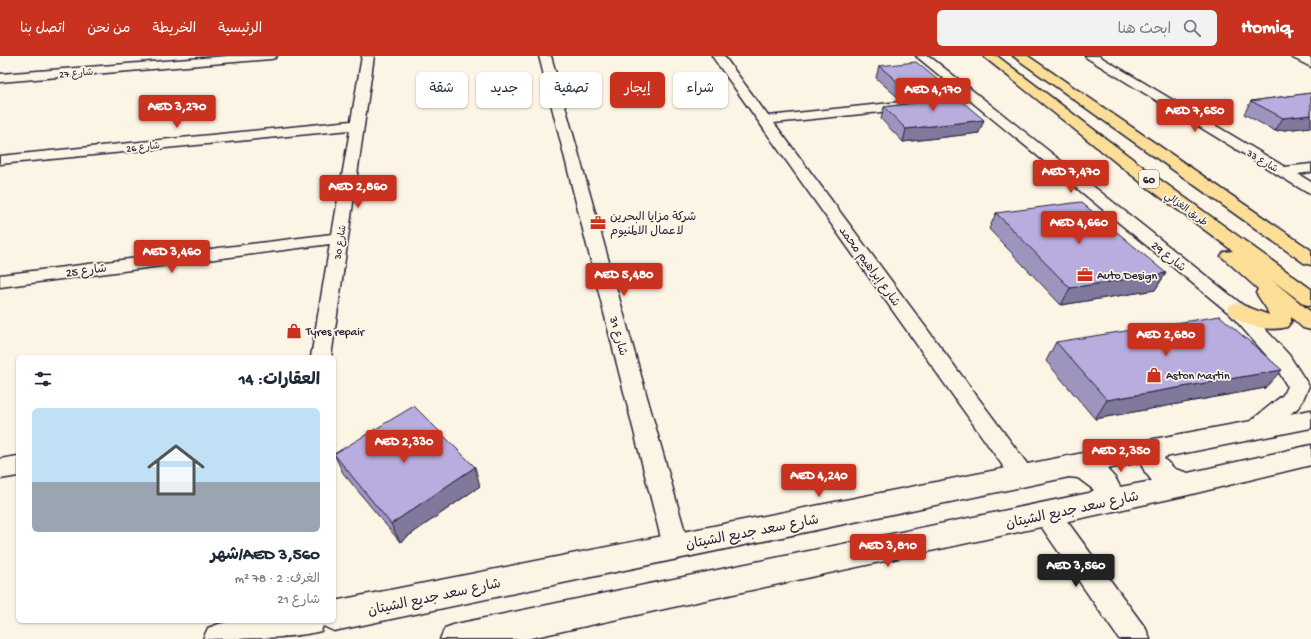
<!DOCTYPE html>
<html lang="ar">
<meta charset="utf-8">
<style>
:root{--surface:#fff;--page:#f2f2f3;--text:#1f2937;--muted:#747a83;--accent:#c8321e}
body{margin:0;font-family:"Gochi Hand","Playpen Sans Arabic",sans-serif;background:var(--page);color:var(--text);direction:rtl;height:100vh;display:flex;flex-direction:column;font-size:15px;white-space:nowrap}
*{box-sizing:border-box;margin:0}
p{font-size:13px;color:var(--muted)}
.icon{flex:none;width:22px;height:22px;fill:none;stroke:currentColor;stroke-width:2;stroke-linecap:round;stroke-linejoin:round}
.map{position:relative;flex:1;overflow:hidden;direction:ltr}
.details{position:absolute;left:16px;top:299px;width:320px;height:268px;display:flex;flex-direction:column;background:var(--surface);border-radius:6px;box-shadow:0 1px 3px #0004;direction:rtl}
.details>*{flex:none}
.hud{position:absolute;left:348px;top:16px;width:380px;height:36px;direction:rtl;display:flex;gap:8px}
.price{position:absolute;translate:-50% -34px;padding:0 9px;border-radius:4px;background:var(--accent);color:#fff;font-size:13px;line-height:26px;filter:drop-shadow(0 1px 2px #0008)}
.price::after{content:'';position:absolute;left:50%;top:24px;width:12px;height:9px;margin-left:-6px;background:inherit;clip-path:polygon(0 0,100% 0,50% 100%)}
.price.active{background:#222;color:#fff}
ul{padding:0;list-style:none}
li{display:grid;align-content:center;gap:8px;height:212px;padding:0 16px}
li span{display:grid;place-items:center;height:124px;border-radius:6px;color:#555}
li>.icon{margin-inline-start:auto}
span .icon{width:72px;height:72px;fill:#fffc;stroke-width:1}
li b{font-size:17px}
h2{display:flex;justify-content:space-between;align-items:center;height:48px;padding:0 16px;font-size:17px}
.chip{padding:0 14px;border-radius:6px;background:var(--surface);box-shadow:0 1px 3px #0004;font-size:14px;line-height:36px}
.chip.active{background:var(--accent);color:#fff}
header{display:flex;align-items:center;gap:24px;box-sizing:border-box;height:56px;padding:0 20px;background:var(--accent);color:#fff}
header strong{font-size:19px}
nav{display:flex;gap:22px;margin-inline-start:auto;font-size:14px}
.search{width:280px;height:36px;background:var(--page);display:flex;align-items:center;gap:10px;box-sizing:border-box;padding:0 14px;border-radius:6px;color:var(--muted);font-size:15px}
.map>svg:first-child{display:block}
</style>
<header>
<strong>Homiq</strong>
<div class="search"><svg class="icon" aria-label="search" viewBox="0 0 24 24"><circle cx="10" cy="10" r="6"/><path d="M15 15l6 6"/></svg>ابحث هنا</div>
<nav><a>الرئيسية</a><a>الخريطة</a><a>من نحن</a><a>اتصل بنا</a></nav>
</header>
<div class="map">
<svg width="1311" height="583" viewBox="0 0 1311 583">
<rect width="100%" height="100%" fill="#fcf5e5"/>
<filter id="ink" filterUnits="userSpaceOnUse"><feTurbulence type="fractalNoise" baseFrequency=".025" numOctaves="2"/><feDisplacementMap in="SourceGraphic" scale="8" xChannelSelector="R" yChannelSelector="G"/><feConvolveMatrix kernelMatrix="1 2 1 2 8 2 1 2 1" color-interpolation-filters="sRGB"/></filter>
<g filter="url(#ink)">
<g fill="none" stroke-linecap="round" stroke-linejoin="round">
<defs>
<path id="street" d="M228,0H277L275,2L271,3L0,26V18Z
M362,0H374L331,301H311L330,188L0,231V219L332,178L350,74L0,108V100L351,65Z
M539,0H551L689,490L685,498L676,501L667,498L663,490Z
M712,0H724L768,60L910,45L915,46L917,49L915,52L910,53L774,67L1031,413L1035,420L1031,427L1023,430L1015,427Z
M916,0H929L1244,250L1289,299L1309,330L1300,350L1263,380L1255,383L1247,380L1244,374L1247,368L1283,339L1287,330L1275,309L1230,258Z
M1085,0H1099L1285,111L1311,108V116L1298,118L1311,126V138L1306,136L1087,2Z
M1291,0H1306L1311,2V11L1293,2Z
M18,400V420L0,423V403Z
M1047,447L1056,450L1146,573L1150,583H1119L1038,466L1035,458L1038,450Z"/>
<path id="secondary" d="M1311,354V372L1165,401L1164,403L1175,413L1188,417L1311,389V409L1188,439L526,583H440L445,572L456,568L1089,437L1094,434L1078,422L1069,421L334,575L323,570L321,575C289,583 239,583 203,583L208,572L219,568L233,565H334V545L1159,382ZM1140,406L1145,416L1152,425L1120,431L1116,423L1107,413Z"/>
<path id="highway" d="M983,0H997L1155,120L1311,233V250L1304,248L1272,224L1311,256V274L1303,272L1291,261V266L1287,271C1270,276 1237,270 1227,254L1230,249L1237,247L1269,259L1266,252L1256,237L1258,233L1221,200L1224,196L1233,195L1143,128Z
M1013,0H1028L1311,194V209L1304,207Z"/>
</defs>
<use href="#street" stroke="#22223b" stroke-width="3"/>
<use href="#secondary" stroke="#22223b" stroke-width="3"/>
<use href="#highway" stroke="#22223b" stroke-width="3"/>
<use href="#street" fill="#fcf5e5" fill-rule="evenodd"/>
<use href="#secondary" fill="#fcf5e5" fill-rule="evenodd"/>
<use href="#highway" fill="#fcde96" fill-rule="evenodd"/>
</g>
<path fill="#9e95bf" stroke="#22223b" d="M879,10L938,26L941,29L938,40L979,77L903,86L881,63L884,51L914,47L915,43L902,45L876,22Z
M1311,37V71L1275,75L1244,58L1251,45Z
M996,157L1166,217L1155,234L1061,249L989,173Z
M1056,286L1265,332L1095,363L1046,305Z
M334,398L480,430L400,486L343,417Z"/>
<path fill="#81799b" stroke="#22223b" d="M939,25L937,29H941L938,41L916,42L915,43L902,45L905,32Z
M1311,59V71L1275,75L1283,62Z
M984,64L979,77L903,86L906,73Z
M1166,217L1155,234L1061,249L1070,232Z
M1282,314L1265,332L1095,363L1107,344Z
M475,411L480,430L400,486L391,468Z"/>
<path fill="#b8adde" stroke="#22223b" d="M916,6L939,25H937L941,29L905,32L879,10Z
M1311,37V59L1283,62L1251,45Z
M953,38L984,64L906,73L884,51L921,46L916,42Z
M1081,146L1166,217L1070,232L996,157Z
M1220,260L1282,314L1107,344L1056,286Z
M414,350L475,411L391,468L334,398Z"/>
</g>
<defs>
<symbol id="office-bare" viewBox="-9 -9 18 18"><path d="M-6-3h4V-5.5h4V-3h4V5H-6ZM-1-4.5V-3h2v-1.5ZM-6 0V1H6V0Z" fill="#c8321e" stroke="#fcf5e5" stroke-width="2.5" paint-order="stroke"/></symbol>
<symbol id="shop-bare" viewBox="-9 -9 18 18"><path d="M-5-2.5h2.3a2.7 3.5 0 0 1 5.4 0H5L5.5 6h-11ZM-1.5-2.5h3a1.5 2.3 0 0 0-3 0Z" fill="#c8321e" stroke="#fcf5e5" stroke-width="2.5" paint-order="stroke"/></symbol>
</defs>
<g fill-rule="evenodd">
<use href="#office-bare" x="587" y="156" width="22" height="22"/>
<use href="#office-bare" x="1074" y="208" width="22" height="22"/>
<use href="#shop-bare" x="283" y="264" width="22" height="22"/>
<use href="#shop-bare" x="1143" y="308" width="22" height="22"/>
</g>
<g text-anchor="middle" stroke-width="3.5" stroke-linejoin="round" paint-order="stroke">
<g font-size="10" fill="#22223b" stroke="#fcf5e5">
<text transform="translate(76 16) rotate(-5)" y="4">شارع 27</text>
<text transform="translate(143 90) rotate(-6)" y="4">شارع 26</text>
<text transform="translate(1263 104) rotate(31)" y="4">شارع 33</text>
<text transform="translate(1187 152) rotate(36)" y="4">طريق الغزالي</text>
<text transform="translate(339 186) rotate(-81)" y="4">شارع 30</text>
</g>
<rect fill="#fcf5e5" stroke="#63616e" stroke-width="1" x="1139" y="114" width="20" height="18" rx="3"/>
<g font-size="11" font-weight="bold" fill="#22223b">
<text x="1149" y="127">60</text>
</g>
<g font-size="12" fill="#22223b" stroke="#fcf5e5" text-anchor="start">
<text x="610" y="164">شركة مزايا البحرين<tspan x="610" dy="14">لاعمال الالمنيوم</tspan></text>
<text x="1097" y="223">Auto Design</text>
<text x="306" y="279">Tyres repair</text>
<text x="1166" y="323">Aston Martin</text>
</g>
<g font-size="12" fill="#22223b" stroke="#fcf5e5">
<text transform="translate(1169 200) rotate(39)" y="4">شارع 29</text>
<text transform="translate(870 210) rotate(54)" y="4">شارع إبراهيم محمد</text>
<text transform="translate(86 214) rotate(-7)" y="4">شارع 25</text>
<text transform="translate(619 280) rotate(75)" y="4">شارع 31</text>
</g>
<g font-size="14" fill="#22223b" stroke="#fcf5e5">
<text transform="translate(1072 453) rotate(-12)" y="5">شارع سعد جديع الشيتان</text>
<text transform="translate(752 475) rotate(-11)" y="5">شارع سعد جديع الشيتان</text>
<text transform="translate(434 540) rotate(-12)" y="5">شارع سعد جديع الشيتان</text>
</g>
</g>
</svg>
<b class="price" style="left:933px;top:56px">AED 4,170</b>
<b class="price" style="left:177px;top:73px">AED 3,270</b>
<b class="price" style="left:1195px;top:77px">AED 7,650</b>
<b class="price" style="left:1071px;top:138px">AED 7,470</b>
<b class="price" style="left:358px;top:153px">AED 2,860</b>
<b class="price" style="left:1079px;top:189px">AED 4,660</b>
<b class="price" style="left:172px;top:218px">AED 3,460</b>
<b class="price" style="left:624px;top:241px">AED 5,480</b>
<b class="price" style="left:1166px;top:301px">AED 2,680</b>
<b class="price" style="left:404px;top:408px">AED 2,330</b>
<b class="price" style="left:1121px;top:417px">AED 2,350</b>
<b class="price" style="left:819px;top:442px">AED 4,240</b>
<b class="price" style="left:888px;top:512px">AED 3,810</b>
<b class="price active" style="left:1076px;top:532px">AED 3,560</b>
<div class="hud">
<a class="chip">شراء</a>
<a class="chip active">إيجار</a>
<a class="chip">تصفية</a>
<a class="chip">جديد</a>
<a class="chip">شقة</a>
</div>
<section class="details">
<h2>العقارات: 14<svg class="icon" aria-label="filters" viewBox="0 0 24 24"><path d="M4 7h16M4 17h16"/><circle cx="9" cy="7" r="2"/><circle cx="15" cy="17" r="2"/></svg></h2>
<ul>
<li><span style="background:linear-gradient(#bfe0f5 60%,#9aa5b1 0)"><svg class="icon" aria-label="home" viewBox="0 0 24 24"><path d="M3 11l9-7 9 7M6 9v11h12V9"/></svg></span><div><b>AED 3,560/شهر</b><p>الغرف: 2 · 78 m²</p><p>شارع 21</p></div></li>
</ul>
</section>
</div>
